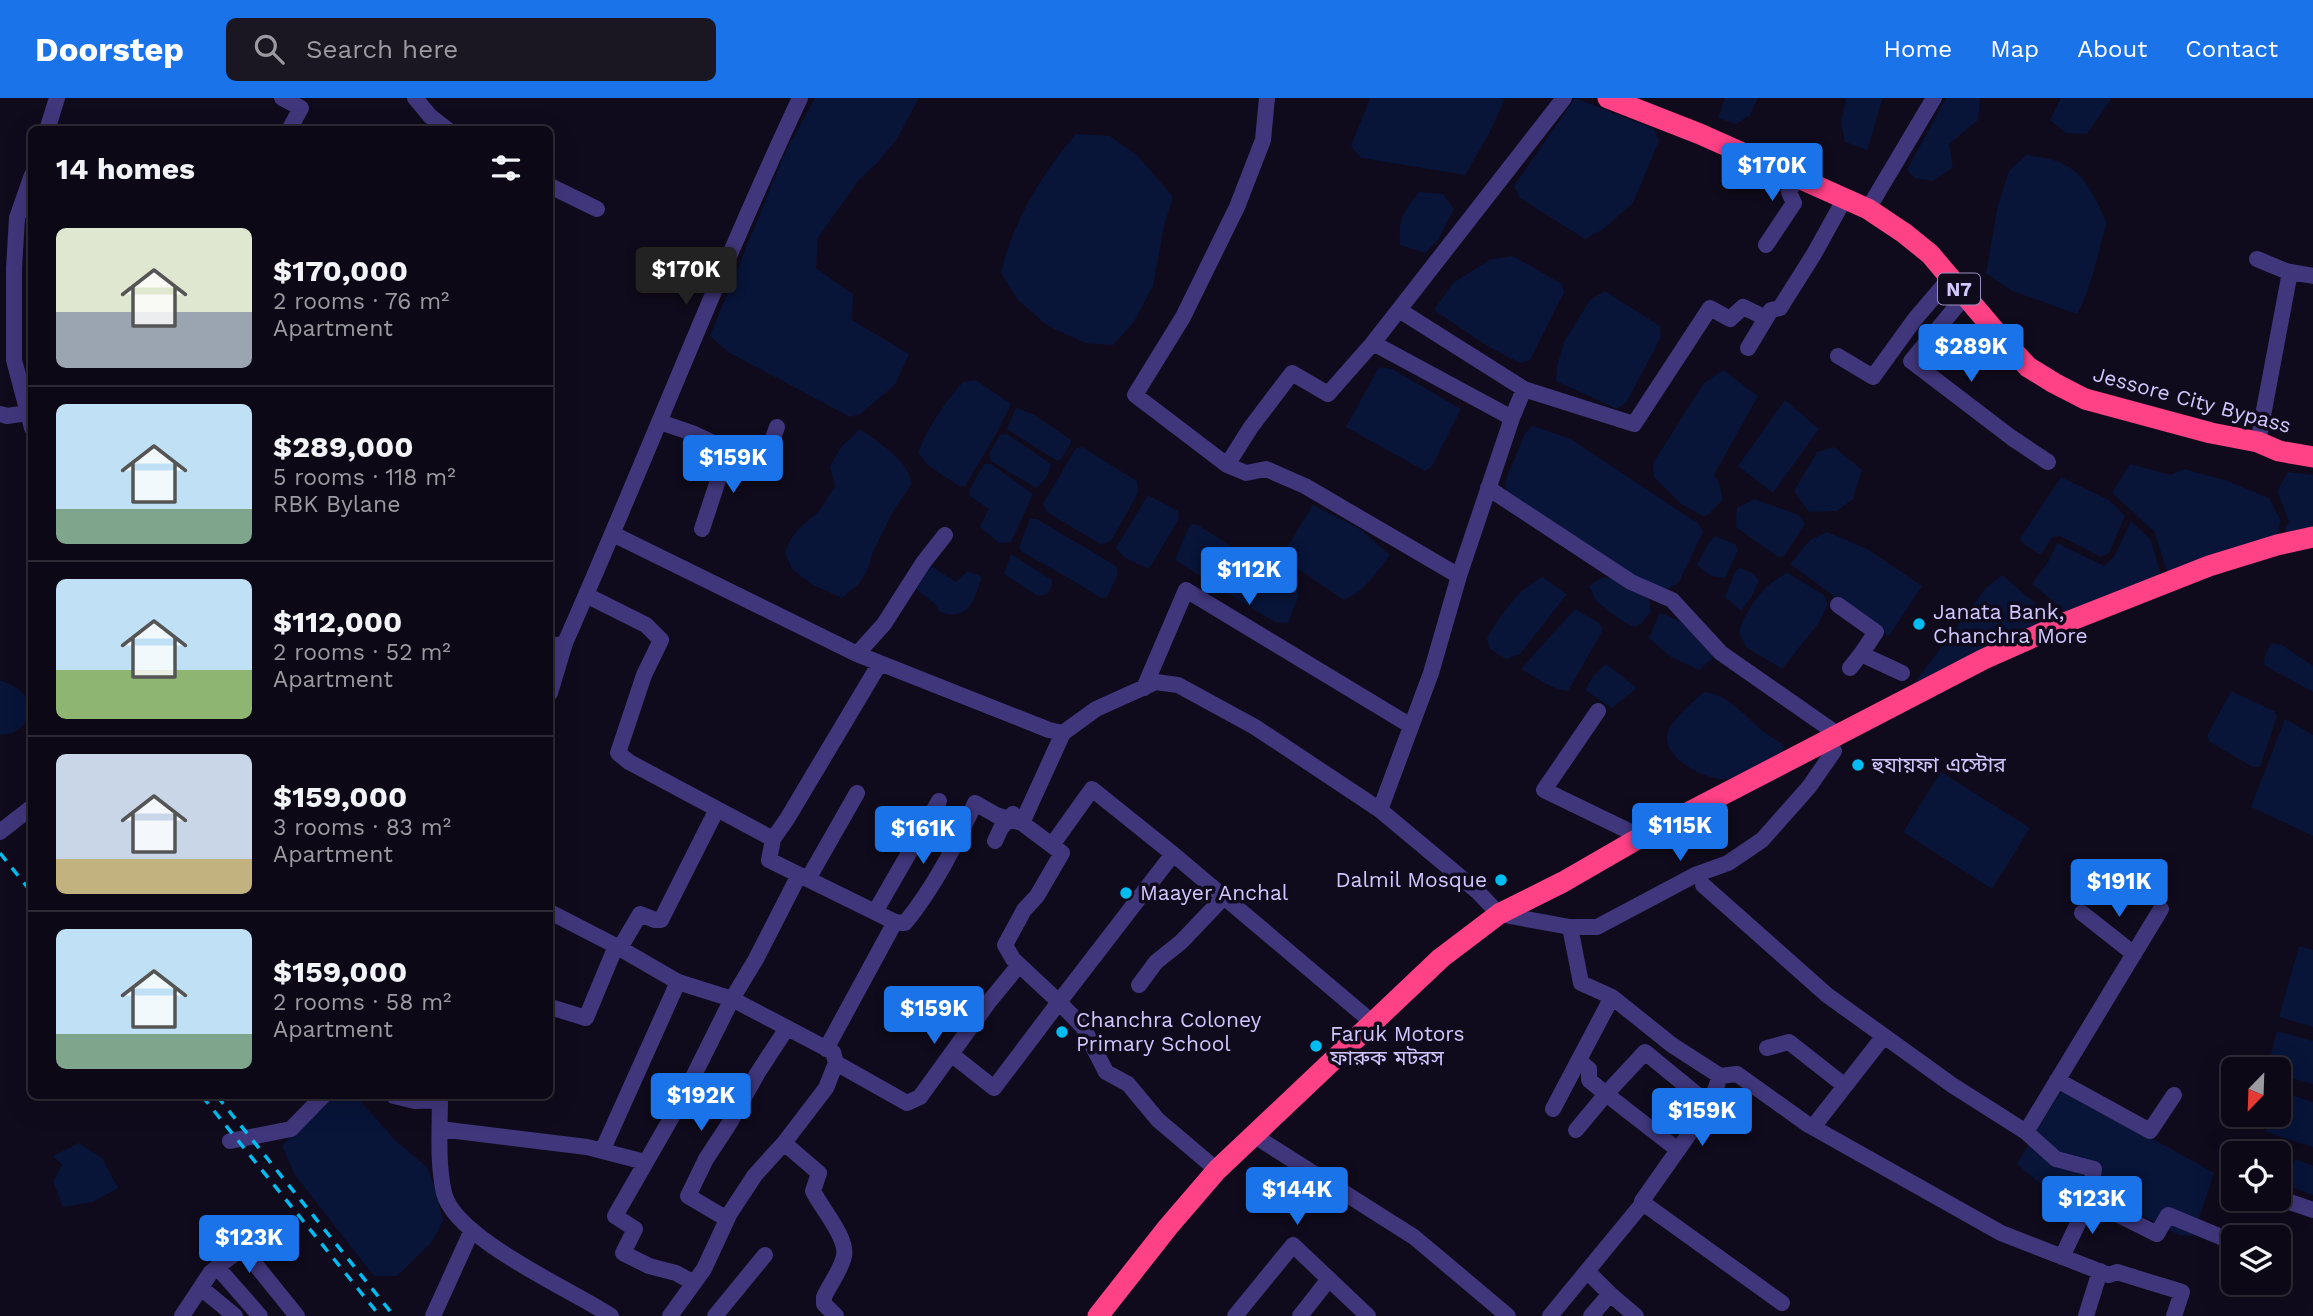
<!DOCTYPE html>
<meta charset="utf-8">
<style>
:root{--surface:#0c0815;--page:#1a1622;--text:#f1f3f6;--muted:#9a9aa0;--line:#2c2934;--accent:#1a73e8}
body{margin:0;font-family:"Work Sans","Noto Sans Bengali",sans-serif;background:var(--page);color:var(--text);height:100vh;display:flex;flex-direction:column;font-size:26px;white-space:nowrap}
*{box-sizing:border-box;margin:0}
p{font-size:23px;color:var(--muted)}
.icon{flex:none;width:38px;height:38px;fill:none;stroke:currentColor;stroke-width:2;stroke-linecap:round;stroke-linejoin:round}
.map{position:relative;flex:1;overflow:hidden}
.sheet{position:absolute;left:28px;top:28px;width:525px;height:973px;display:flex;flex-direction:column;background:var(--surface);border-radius:10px;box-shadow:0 7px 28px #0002,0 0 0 2px var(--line)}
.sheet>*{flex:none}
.needle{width:46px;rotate:203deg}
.fabs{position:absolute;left:2221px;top:959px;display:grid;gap:14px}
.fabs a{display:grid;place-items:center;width:70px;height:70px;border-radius:10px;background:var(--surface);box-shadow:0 7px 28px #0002,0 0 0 2px var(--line);font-size:35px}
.price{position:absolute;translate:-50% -60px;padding:0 16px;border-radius:7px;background:var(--accent);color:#fff;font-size:23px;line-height:46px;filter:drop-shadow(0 2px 4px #0008)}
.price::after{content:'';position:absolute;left:50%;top:42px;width:21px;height:16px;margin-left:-10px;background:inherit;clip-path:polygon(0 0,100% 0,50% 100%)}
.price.active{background:#222;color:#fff}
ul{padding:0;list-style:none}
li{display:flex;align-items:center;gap:21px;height:175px;padding:0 28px}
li+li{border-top:2px solid var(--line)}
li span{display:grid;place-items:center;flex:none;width:196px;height:140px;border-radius:10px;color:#555}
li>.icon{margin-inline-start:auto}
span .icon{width:84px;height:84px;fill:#fffc;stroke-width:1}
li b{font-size:30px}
h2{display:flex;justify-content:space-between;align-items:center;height:84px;padding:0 28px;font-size:30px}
header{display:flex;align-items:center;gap:42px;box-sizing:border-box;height:98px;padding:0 35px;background:var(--accent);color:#fff}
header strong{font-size:33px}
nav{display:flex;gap:38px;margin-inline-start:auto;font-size:24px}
.search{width:490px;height:63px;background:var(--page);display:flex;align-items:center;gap:18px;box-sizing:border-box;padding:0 24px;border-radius:10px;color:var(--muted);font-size:26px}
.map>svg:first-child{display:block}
</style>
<header>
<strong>Doorstep</strong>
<div class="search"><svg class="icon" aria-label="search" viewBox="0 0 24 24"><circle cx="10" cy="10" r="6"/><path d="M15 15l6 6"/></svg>Search here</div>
<nav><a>Home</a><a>Map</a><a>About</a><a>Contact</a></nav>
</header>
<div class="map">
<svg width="2313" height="1218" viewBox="0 0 2313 1218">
<rect width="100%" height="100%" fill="#100b1c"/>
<path fill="#081438" d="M815,0H919L897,41L877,65L858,83L818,140L816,170L853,196L852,222L909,256L895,287L860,316L850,319L728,254L710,238L785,55Z
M1370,0H1499L1505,1L1489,36L1465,77L1361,60L1351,48Z
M1575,0L1654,31L1659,43L1633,105L1602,132L1585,141L1520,100L1514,88Z
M1725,0H1758L1750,17L1736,26L1718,20Z
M1846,0H1883C1876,17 1874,35 1867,52L1845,44L1841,25Z
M1946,0H1980L1978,22L1949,46L1953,69L1933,83L1915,80L1907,72Z
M2061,0H2112L2087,36L2066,35L2050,22Z
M1076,36L1110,38L1138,58L1173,99L1164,128L1153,188L1134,224L1113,247L1085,245L1048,228L1018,202L1001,175C1012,125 1042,75 1076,36Z
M2026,57C2078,62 2087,81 2107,125C2097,155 2093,188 2077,216L2012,193L1986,175L1998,107L2009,73Z
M1419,94L1443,96L1454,111L1438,142L1425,155L1400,147C1398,120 1403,115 1419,94Z
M1513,158L1562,186L1564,194L1530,262L1520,265L1489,249L1434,212L1453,185L1489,162Z
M1605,193L1660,228L1661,239L1626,305L1617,311L1556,283L1557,268L1564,244L1590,202Z
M1379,269L1392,271L1461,311L1432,368L1425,373L1346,329Z
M1723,272L1758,298L1714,377L1719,385L1723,402L1705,419L1681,406L1654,379L1653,365L1704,285Z
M976,282L1011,306L995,338L965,388H959L929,368L918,355C928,329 944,305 963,284Z
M1785,302L1819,331L1773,395L1738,368Z
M1016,310L1033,316L1071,342V345L1061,361L1057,363L1007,331Z
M1533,328L1571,341L1699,426L1703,434L1679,484L1661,496L1507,394L1505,384L1525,335Z
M860,331C880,346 907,360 912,386L893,413L873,454L867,473L858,487L842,500L813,487L792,471L785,455C792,434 800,430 816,416C824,409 829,397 835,388L830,368L841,349Z
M1007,336L1051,366C1050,375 1043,386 1036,390L991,363L989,356L1000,337Z
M1082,349L1137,383L1138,395L1111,443L1102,447L1047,414L1043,406L1076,350Z
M1834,349L1862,372L1853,401L1837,413L1809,414L1794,393L1817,354Z
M984,366H991L1033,396L1011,444L999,445L980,429L989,411L970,398L969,392Z
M2130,366L2171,377L2184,371L2225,382L2269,400L2281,423L2278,433L2281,440L2168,476L2154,433L2112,395Z
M2288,374L2313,377V431L2287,438L2285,431L2289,423L2277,393Z
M2061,379L2109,402L2125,418L2109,455L2101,459L2060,438L2052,439L2041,457L2024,446L2020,441Z
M1148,397L1178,413L1179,421L1149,471L1125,460L1116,450Z
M1754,401L1799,417L1805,426L1784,458L1778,459L1736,429L1737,410Z
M1313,407L1360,431L1390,457C1377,474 1364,494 1344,502L1281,459Z
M1030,421H1037L1116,468L1118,476L1107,499L1101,500L1067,479L1022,454L1019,449Z
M2131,423L2151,442L2161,477L2066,520L2063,511L2032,486L2048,464L2057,445L2104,468L2114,459Z
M1190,426L1198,427L1296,490L1299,497L1288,525L1275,524L1175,462Z
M1827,434L1867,451L1922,488L1889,538L1790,466L1810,442Z
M1715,438L1735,446L1738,452L1725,480L1711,478L1697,467L1708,446Z
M1011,456L1052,482V487L1047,496L1038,498L1004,476Z
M928,466L956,484L968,473L982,479C973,504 969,523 940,514L935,506L915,490Z
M1741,470L1754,476L1759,483L1752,498L1741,513L1725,499L1736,472Z
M1788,475L1824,497L1828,506L1818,526L1782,571L1746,549L1739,534C1746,511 1765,484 1788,475Z
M2002,477L2042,511L2051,521L1909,592L1986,490Z
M1543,479L1567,496L1520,556L1506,561L1490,551L1487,540C1503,515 1516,492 1543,479Z
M1603,479L1619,482L1649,501L1651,513L1642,525L1634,529L1622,523L1596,503L1589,488Z
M1575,511L1599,525L1603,532L1568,593C1551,591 1536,580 1521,571Z
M1660,515C1678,520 1711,539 1713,560L1699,572L1671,559L1649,540Z
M2271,545L2282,547L2313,568V594L2264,567L2265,558Z
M1606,566L1637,590L1612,610L1585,592L1593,578Z
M0,582C20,589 40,604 24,626C17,634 11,636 0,637Z
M2231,593L2274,613L2277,618L2260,669H2253L2210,644L2207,638Z
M1706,594C1730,598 1747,620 1765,635C1771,639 1778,642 1784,648L1782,653C1771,662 1739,680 1725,681C1704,683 1656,656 1669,631C1676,618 1692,606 1702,595Z
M2285,621L2313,637V738L2251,709Z
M1941,674L2030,730L1992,791L1903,734Z
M2299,848L2313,852V929L2279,919Z
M2277,933L2313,943V986L2279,977L2278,971H2267Z
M2066,992L2214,1075L2193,1138L2179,1137L2099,1095L2077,1106L2036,1082L2017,1066L2058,997Z
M2279,993L2313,1004V1049L2266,1034L2272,1017H2278Z
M330,998H356L394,1041L427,1069L436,1092L443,1123L431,1145L397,1178H374L295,1077L282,1048Z
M79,1045L102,1060L118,1090L93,1104L63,1109L53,1083L62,1067L53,1058Z
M2295,1061L2313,1068V1097L2285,1087Z"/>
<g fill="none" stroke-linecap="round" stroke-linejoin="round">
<path stroke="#40367b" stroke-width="16" d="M282,0L301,10L289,32
M415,0L430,18L448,32
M1267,0L1263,42L1237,109L1183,219L1135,297L1227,367L1246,375L1266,371L1305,388L1459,478
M47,32L57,0
M32,77L17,120L14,170V262L32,330
M550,88L597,111
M1868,111L1934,0
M1766,147L1794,105L1789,94L1797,79
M2257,161L2286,173L2313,178
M1965,198L1911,263L2012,340L2048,364
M1399,212L1524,291
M1838,258L1873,279L1915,221L1950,180
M0,316L7,318L28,315
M1512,320L1524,291L1634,326L1710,210L1730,221L1743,209L1766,220L1748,250L1771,212L1780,210L1814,156L1845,100
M660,324L692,335L763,368L777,329
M2258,344L2290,174
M1227,367L1251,329L1292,275L1328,296L1373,245
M1488,390L1631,484L1672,502L1721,555L1840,638
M702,431L728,352
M613,436L857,556L1049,632L1063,635L1096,611L1156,584L1178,587L1255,629L1380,712L1477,793L1499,816L1570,829H1597L1695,777L1728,765L1762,742L1809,689L1834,653
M586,497L646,527L661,542L644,577L618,655L629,664L773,741
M1838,507L1876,534L1861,556
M550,549L565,545C645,364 716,179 800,0
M857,556L884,526L923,465L945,437
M1850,570L1861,556L1902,575
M1144,590L1186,492L1411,628
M550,595L565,545
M1598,613L1544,692L1641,739
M1380,712L1431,575L1459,478L1512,320L1373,245L1564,0
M0,734L32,709
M995,743L1001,730L1013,716
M1052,747L1092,691L1173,756L1059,904L1083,929L1106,974L1128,986L1158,1022L1217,1072
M1173,756L1372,924
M808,781L857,695
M1703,787L1827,897L1952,987L2026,1034L2161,811
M550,814L616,848L678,884L732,901L833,954L836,965L826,990L784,1045L755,1077L730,1115L704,1171L670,1218
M875,814L939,703
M2082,815L2134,856
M895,824L905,825C935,788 955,748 975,705L996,717L1022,725
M1570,829L1581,885L1612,899L1672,947L1720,978L1737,976L1807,1026L2001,1135L2109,1177L2117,1174L2182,1194L2174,1218
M620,850L640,816L655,822H661L717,711
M1139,887L1156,864L1181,844L1224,799
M550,909L586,920L616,848
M1767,950L1789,944L1845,988
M826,951L895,824L769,762L773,741L787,721L880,565
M951,956L994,990L1059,904L1013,861L1005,847L1024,812L1037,798L1062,755L1022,725L1063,635
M836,965L907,1005L920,999L988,905L1019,867
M2057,982L2150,1033L2174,997
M394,998L415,1003L440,1002
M440,998C440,1030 437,1063 444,1095C455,1141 572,1192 611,1218
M1553,1011L1612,899
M1813,1029L1884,938
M440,1031L587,1049L645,1064
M1576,1032L1606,996L1589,982V971L1579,963
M2026,1034L2056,1061L2094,1071L2089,1102L2157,1136L2168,1117L2233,1144
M1261,1042L1414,1139L1508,1218
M230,1043L291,1031L323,998
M784,1045L819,1075L813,1093C821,1110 848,1140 844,1158C841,1172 830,1186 824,1199V1206L836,1218
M603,1051L678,884
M1678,1052L1606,996L1645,954L1712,1009
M2227,1081L2233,1084
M2278,1100L2313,1112
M1642,1103L1699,1022L1712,1009V1001L1720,978
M727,1121L688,1098L706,1061L729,1026L757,976L787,930
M2062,1159L2089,1102
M217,1169L260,1218
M1587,1173L1610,1196L1636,1218
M694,1185L676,1175L649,1168L623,1155L635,1131L615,1118L681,1003L732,901L756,861L799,777
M201,1190L235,1218
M182,1218L211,1174L242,1150L297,1218
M433,1218L472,1132
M715,1218L765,1157
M1235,1218L1293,1147L1368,1218
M1300,1218L1329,1181
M1550,1218L1643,1105L1782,1205
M1591,1218L1610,1196
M2086,1218L2100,1173"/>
<path stroke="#ff4186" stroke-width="21" d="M1608,0L1700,36L1868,111L1904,135L1930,156L2001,240L2028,269L2054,285L2085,301L2211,335L2258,344L2279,353L2313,359
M1098,1218L1168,1129L1217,1072L1441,860L1499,816L1563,784L1641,739L1984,561L2067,524L2209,468L2277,447L2313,439"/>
<path stroke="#00bdf1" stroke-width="3.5" stroke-dasharray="10 9" stroke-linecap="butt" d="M0,755L32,795
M202,998L380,1218
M217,998L394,1218"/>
</g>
<g fill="#00bdf1" stroke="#100b1c" stroke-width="2.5">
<circle cx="1919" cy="526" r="7"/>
<circle cx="1858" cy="667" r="7"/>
<circle cx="1501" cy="782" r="7"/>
<circle cx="1126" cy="795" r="7"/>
<circle cx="1062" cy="934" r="7"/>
<circle cx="1316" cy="948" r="7"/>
</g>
<g text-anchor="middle" stroke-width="7" stroke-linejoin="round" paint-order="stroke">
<rect fill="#100b1c" stroke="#988ebb" stroke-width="2" x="1938" y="175.5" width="42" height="31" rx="5"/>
<g font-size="19" font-weight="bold" fill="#d3c6ff">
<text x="1959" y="198">N7</text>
</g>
<g font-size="21" fill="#d3c6ff" stroke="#100b1c">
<text transform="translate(2192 302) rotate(15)" y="7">Jessore City Bypass</text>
</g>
<g font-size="21" fill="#d3c6ff" stroke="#100b1c" text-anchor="start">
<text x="1933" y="521">Janata Bank,<tspan x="1933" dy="24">Chanchra More</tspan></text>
<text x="1872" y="674">হুযায়ফা এস্টোর</text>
<text x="1487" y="789" text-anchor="end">Dalmil Mosque</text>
<text x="1140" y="802">Maayer Anchal</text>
<text x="1076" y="929">Chanchra Coloney<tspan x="1076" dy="24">Primary School</tspan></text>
<text x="1330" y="943">Faruk Motors<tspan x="1330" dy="24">ফারুক মটরস</tspan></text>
</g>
</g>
</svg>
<div class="fabs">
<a><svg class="needle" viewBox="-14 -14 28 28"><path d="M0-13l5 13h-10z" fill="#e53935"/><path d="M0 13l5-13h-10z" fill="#9a9aa0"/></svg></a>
<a><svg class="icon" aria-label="locate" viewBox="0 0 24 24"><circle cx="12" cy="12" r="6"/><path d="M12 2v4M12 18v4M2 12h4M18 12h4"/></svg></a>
<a><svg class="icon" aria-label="layers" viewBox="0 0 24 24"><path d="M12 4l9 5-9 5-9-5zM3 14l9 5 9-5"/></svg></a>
</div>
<b class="price" style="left:1772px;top:105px">$170K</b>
<b class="price active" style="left:686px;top:209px">$170K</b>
<b class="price" style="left:1971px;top:286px">$289K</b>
<b class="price" style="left:733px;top:397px">$159K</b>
<b class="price" style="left:1249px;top:509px">$112K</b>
<b class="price" style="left:1680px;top:765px">$115K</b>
<b class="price" style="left:923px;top:768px">$161K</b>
<b class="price" style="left:2119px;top:821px">$191K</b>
<b class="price" style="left:934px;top:948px">$159K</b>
<b class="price" style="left:701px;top:1035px">$192K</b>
<b class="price" style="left:1702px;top:1050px">$159K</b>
<b class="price" style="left:1297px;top:1129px">$144K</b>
<b class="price" style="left:2092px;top:1138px">$123K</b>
<b class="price" style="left:249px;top:1177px">$123K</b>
<section class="sheet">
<h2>14 homes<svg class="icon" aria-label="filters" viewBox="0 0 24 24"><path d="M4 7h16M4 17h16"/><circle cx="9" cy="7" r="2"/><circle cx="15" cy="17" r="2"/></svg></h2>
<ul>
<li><span style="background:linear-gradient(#dfe7d0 60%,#9aa5b1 0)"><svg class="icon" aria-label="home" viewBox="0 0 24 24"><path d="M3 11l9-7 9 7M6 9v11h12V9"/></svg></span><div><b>$170,000</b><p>2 rooms · 76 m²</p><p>Apartment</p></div></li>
<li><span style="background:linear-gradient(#bfe0f5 75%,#7fa58c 0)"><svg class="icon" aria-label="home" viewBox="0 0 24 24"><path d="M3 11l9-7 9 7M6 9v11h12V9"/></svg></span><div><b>$289,000</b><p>5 rooms · 118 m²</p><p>RBK Bylane</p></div></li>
<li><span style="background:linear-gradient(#bfe0f5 65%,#8fb573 0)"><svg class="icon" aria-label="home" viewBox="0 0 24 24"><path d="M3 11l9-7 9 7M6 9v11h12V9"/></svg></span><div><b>$112,000</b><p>2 rooms · 52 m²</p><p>Apartment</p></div></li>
<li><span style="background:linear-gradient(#c9d6e8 75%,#c2b280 0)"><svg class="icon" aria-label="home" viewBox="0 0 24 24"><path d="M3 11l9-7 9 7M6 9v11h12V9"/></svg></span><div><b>$159,000</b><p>3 rooms · 83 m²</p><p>Apartment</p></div></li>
<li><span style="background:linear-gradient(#bfe0f5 75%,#7fa58c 0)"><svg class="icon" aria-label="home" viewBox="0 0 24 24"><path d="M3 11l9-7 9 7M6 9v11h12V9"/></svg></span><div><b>$159,000</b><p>2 rooms · 58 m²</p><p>Apartment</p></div></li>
</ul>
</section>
</div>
